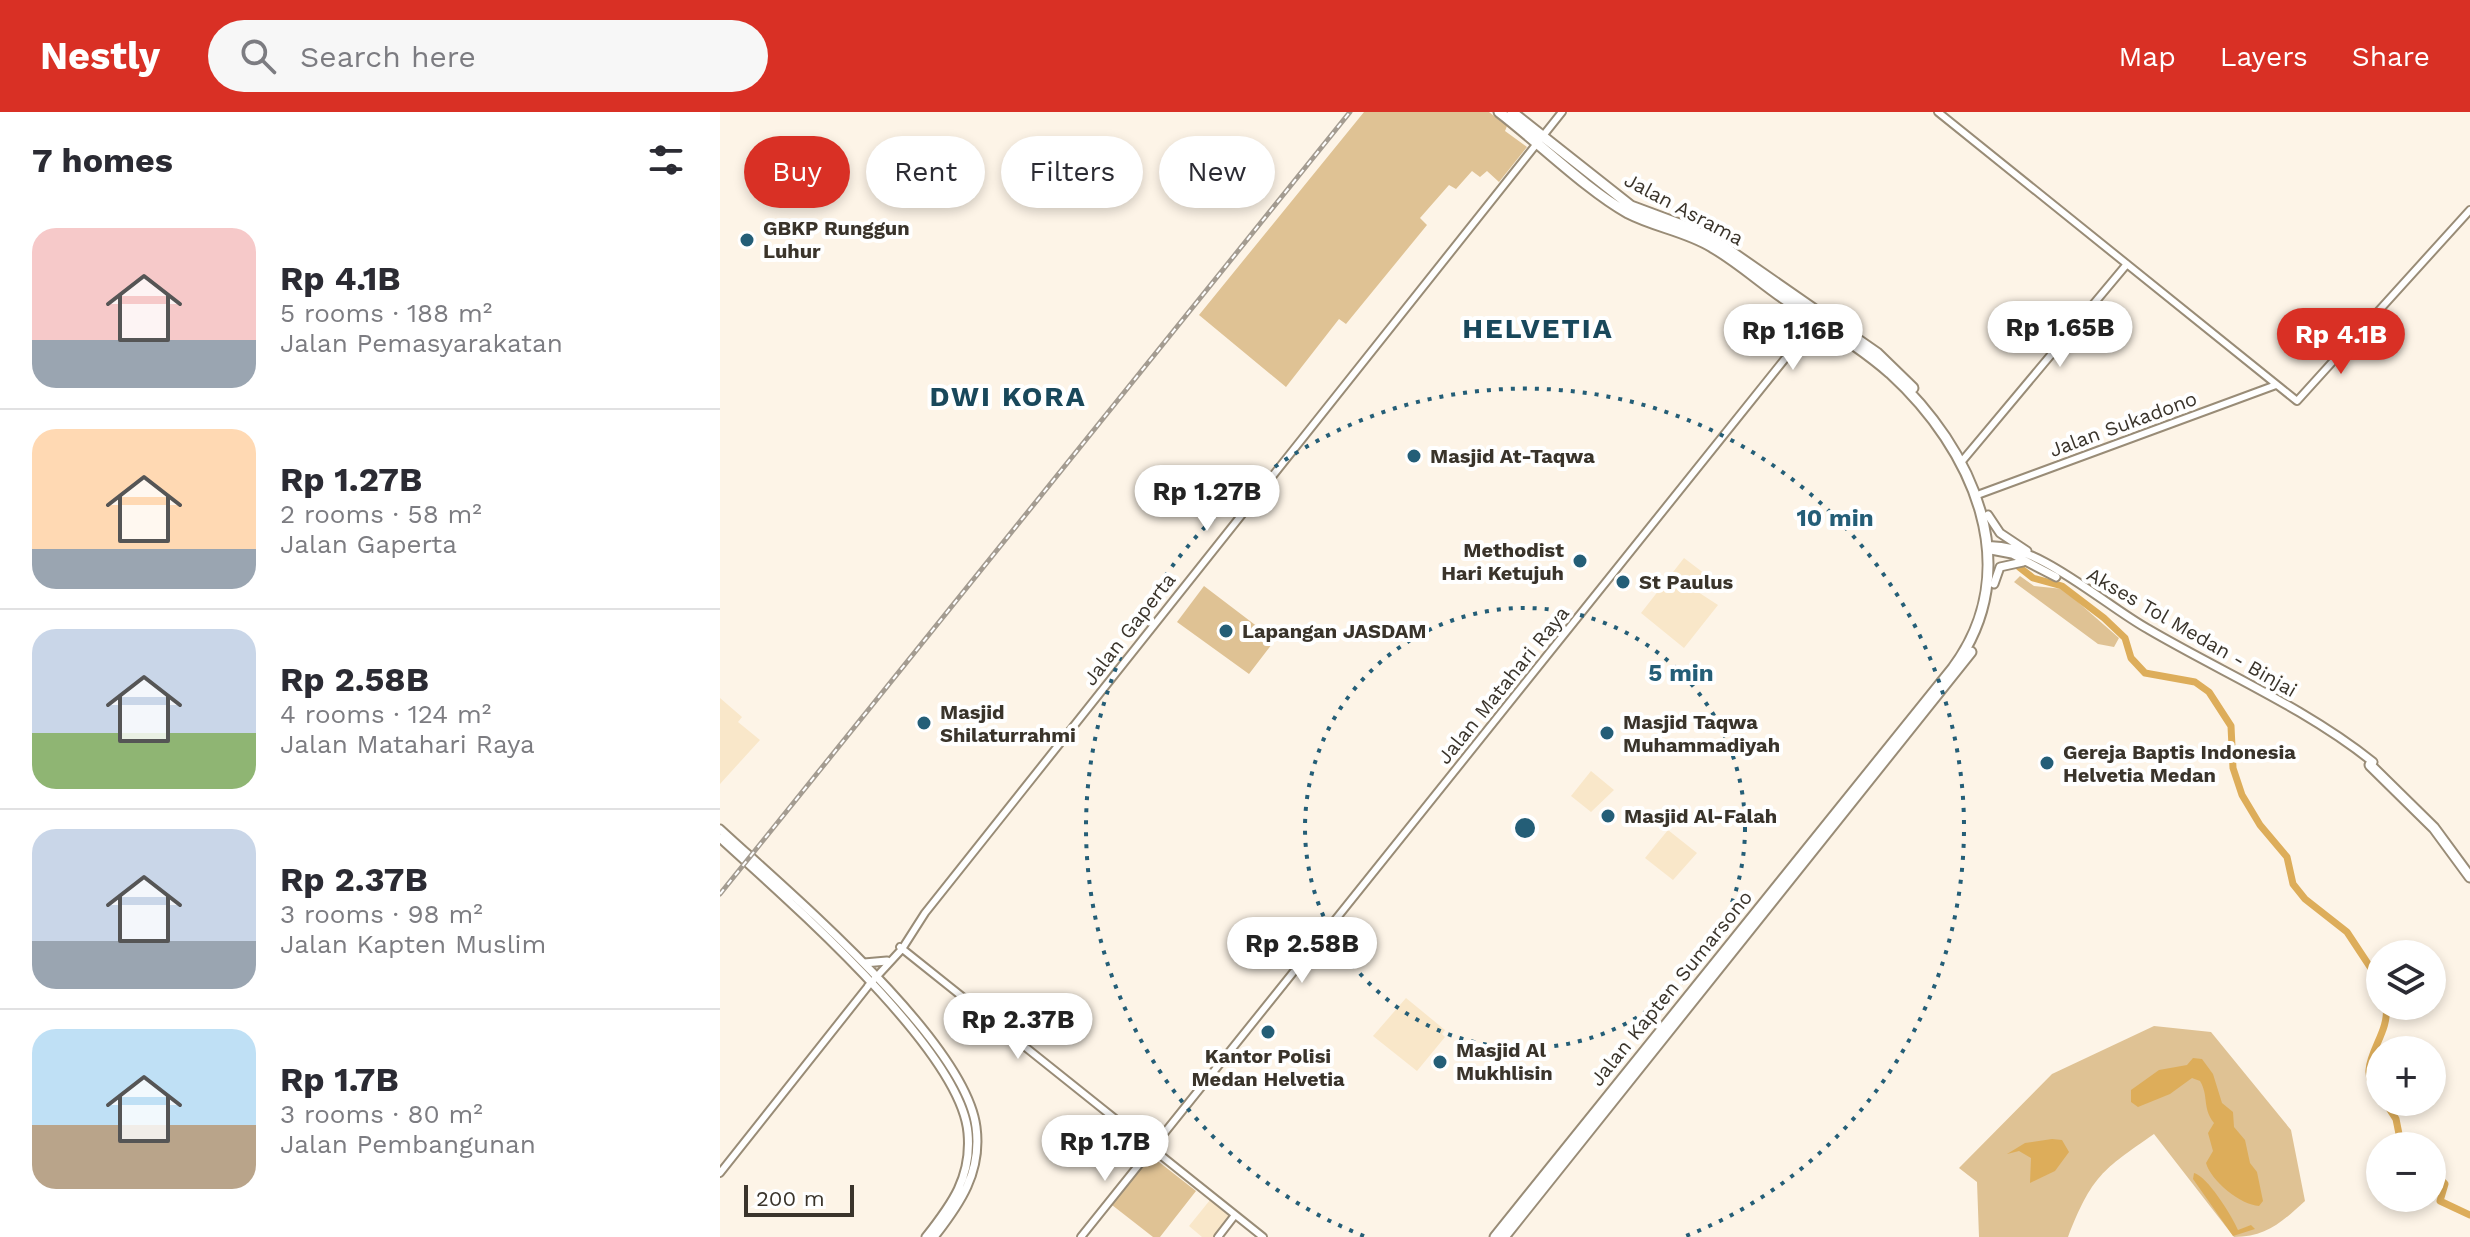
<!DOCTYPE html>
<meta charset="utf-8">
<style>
:root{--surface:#fff;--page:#f7f7f7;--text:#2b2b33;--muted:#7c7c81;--line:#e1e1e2;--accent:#d93025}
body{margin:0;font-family:"Work Sans",sans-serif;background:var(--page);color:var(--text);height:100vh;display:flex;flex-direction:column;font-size:30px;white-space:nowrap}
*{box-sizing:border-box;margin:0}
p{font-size:26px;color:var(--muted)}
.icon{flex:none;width:44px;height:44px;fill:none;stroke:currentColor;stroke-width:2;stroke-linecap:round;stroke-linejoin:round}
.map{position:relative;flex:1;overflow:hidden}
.sheet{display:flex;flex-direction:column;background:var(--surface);width:720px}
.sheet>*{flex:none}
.banner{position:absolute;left:24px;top:24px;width:760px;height:72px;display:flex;gap:16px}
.buttons{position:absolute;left:1646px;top:828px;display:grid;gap:16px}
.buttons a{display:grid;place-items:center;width:80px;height:80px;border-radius:50%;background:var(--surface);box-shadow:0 4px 12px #0003;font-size:40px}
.scale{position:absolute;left:24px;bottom:20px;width:110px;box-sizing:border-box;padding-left:8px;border:4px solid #3a342b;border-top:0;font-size:22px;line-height:28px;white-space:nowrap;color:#3a342b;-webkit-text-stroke:6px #fff;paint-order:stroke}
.price{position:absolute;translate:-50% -68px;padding:0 18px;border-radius:28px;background:#fff;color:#222;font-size:26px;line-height:52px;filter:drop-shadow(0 2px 4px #0008)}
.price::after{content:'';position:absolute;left:50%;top:48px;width:24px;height:18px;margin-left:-12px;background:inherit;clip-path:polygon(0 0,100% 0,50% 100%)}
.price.active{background:var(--accent);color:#fff}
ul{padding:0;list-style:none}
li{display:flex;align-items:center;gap:24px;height:200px;padding:0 32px}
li+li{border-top:2px solid var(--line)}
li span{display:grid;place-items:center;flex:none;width:224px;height:160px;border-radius:24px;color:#555}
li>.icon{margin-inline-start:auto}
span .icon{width:96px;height:96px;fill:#fffc;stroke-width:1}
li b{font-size:34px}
h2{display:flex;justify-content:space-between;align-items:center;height:96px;padding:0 32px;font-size:34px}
.tag{padding:0 28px;border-radius:36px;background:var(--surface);box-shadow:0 4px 12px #0003;font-size:28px;line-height:72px}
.tag.active{background:var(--accent);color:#fff}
header{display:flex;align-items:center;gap:48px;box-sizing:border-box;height:112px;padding:0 40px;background:var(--accent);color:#fff}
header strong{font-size:38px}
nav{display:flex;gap:44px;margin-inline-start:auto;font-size:28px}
.search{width:560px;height:72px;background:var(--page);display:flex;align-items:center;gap:20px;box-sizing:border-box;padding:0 28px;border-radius:44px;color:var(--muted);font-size:30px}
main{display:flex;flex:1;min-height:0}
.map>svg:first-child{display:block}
</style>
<header>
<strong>Nestly</strong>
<div class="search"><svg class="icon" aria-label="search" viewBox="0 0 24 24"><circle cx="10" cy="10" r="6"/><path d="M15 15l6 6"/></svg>Search here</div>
<nav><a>Map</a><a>Layers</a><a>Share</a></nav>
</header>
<main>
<section class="sheet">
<h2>7 homes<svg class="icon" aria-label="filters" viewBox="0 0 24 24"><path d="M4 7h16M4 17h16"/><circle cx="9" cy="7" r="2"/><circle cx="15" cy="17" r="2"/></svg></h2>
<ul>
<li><span style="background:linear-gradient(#f6c9c9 70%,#9aa5b1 0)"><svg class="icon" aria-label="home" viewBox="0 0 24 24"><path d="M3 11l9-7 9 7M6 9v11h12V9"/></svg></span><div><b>Rp 4.1B</b><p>5 rooms · 188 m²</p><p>Jalan Pemasyarakatan</p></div></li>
<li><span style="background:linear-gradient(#ffd9b3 75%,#9aa5b1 0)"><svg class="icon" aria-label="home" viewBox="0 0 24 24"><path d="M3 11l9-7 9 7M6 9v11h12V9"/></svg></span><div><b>Rp 1.27B</b><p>2 rooms · 58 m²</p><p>Jalan Gaperta</p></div></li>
<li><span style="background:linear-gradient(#c9d6e8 65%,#8fb573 0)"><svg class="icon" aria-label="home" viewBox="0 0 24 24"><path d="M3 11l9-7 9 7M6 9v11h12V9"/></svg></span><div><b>Rp 2.58B</b><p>4 rooms · 124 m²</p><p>Jalan Matahari Raya</p></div></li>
<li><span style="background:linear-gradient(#c9d6e8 70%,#9aa5b1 0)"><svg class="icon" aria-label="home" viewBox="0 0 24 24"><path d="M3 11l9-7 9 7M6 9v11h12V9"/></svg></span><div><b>Rp 2.37B</b><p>3 rooms · 98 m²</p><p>Jalan Kapten Muslim</p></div></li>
<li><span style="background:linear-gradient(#bfe0f5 60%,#b9a48a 0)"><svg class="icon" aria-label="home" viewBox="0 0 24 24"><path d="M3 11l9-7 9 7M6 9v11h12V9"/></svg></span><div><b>Rp 1.7B</b><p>3 rooms · 80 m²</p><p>Jalan Pembangunan</p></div></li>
</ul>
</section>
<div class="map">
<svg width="1750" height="1125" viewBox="0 0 1750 1125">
<rect width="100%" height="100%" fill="#fdf4e7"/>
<path fill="#f9e7c9" d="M964,446L989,465L978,480L998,493L964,536L921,501Z
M0,586L22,605L18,610L40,628L0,672Z
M871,659L894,678L871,700L851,684Z
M948,718L977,741L953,768L925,746Z
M686,886L725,918L722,922L725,925L697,959L653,924Z
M490,1088L510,1105L494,1125H482L469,1114Z"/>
<path fill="#dfc294" d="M644,0H769L787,14L785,19L807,35L779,70L767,59L760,65L752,59L736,77L729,73L700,106L707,113L626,212L619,207L566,275L479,203Z
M1300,464L1314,474L1343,477L1399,526L1394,535L1378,532L1294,470Z
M484,474L555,528L529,562L457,510Z
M1434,914L1491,920L1571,1018L1585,1089C1562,1110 1546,1125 1514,1125L1434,1022C1382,1058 1372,1064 1348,1125H1259L1257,1070L1239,1056L1332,962Z
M430,1043L476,1079L440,1125H433L392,1093Z"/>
<path fill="#ddad5a" d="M1473,946L1482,947L1493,962L1502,991L1513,1000L1514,1015L1525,1028L1530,1051L1537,1060L1543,1089L1539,1094C1521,1093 1491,1069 1486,1051L1493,1039L1488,1021L1494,1011C1482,996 1489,984 1480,969L1472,966L1450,982L1418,995L1411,990V978L1439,958L1467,953Z
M1332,1027L1342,1028L1349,1040L1335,1059L1310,1071L1311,1046L1299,1039L1287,1042L1305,1031Z
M1474,1061C1487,1064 1511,1102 1518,1118L1531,1113L1535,1117L1513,1124L1473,1067Z"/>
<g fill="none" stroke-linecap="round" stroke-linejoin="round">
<path stroke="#ddad5a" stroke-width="7" d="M1299,455L1313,466L1342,474L1384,506L1405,526L1411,546L1425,561L1475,570L1489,580L1511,614L1513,656L1522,683L1540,713L1567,745L1573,772L1585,787L1627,820L1660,870
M1660,984C1630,954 1671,927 1666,894
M1665,990L1676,1007L1680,1027L1709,1034
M1712,1058L1725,1072L1720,1089L1750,1103"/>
<defs>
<path id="secondary" d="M1218,0L1577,289L1750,98
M1243,348L1407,152
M1260,382L1556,273
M180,835L543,1125
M148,874L182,837L205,801L842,0
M0,1061L149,873
M361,1125L1096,208
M498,1125L515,1103"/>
<path id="primary" d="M1268,403L1280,421L1307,439
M1268,434C1316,430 1386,494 1428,517C1503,561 1584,595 1653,650
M1271,438L1292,442L1336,465
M1274,472L1280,455L1303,450
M0,717C65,777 245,928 256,1015C262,1060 240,1092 214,1125
M0,726C63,784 241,937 248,1021C252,1065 232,1092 206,1125
M144,851L167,849"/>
<path id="highway" d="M792,0L911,94L970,116L1006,136L1157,241L1193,276
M1650,653L1714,716L1750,765
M775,1125L1233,556C1307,456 1253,337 1170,261C1138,233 1101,212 1066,188C1041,171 1018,150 992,135C966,119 935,115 908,101C868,79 817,29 779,0
M784,1125L1251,540"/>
</defs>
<use href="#secondary" stroke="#998c77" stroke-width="10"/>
<use href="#primary" stroke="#998c77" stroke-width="11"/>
<use href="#highway" stroke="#998c77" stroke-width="13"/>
<use href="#secondary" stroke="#fff" stroke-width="6"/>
<use href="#primary" stroke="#fff" stroke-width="7"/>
<use href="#highway" stroke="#fff" stroke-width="9"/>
<defs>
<path id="rail" d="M0,782L630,0"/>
</defs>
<use href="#rail" stroke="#a49c91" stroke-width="5"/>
<use href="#rail" stroke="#fff" stroke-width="2" stroke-dasharray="6" stroke-linecap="butt"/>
</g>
<g fill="none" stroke="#245e77" stroke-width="4" stroke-dasharray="4 8">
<circle cx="805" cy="716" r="220"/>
<path d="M644 1124A439 439 0 1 1 966 1124"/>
</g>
<g fill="#245e77" stroke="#fff" stroke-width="3">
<circle cx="27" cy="128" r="8"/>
<circle cx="694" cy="344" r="8"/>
<circle cx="860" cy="449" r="8"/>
<circle cx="903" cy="470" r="8"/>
<circle cx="506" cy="519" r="8"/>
<circle cx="204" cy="611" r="8"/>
<circle cx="887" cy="621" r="8"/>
<circle cx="1327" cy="651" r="8"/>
<circle cx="888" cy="704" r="8"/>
<circle cx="548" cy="920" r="8"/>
<circle cx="720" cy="950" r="8"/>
</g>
<g text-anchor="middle" stroke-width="8" stroke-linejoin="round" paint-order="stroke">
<g font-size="20" fill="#3a342b" stroke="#fff">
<text transform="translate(964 97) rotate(28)" y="7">Jalan Asrama</text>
<text transform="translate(1403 312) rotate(-20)" y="7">Jalan Sukadono</text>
<text transform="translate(409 517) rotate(-52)" y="7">Jalan Gaperta</text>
<text transform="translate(1472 520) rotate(30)" y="7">Akses Tol Medan - Binjai</text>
<text transform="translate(783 573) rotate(-51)" y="7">Jalan Matahari Raya</text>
<text transform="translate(951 876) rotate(-51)" y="7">Jalan Kapten Sumarsono</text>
</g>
<g font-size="20" font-weight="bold" fill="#3a342b" stroke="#fff" text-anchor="start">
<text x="43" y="123">GBKP Runggun<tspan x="43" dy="23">Luhur</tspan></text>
<text x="710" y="351">Masjid At-Taqwa</text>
<text x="844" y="445" text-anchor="end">Methodist<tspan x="844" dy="23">Hari Ketujuh</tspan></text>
<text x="919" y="477">St Paulus</text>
<text x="522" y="526">Lapangan JASDAM</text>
<text x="220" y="607">Masjid<tspan x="220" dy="23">Shilaturrahmi</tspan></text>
<text x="903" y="617">Masjid Taqwa<tspan x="903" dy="23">Muhammadiyah</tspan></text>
<text x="1343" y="647">Gereja Baptis Indonesia<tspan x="1343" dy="23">Helvetia Medan</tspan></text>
<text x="904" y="711">Masjid Al-Falah</text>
<text x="736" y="945">Masjid Al<tspan x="736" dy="23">Mukhlisin</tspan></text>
<text x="548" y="951" text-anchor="middle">Kantor Polisi<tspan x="548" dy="23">Medan Helvetia</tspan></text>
</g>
<g font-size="28" font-weight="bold" letter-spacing="2" fill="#19485b" stroke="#fff">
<text x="818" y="226">HELVETIA</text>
<text x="288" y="294">DWI KORA</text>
</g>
</g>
<circle cx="805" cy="716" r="12" fill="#245e77" stroke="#fff" stroke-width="4"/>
<g font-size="24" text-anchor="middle" font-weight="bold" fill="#245e77" stroke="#fff" stroke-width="8" stroke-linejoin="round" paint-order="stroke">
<text x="1115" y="414">10 min</text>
<text x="961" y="569">5 min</text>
</g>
</svg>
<div class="buttons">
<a><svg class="icon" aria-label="layers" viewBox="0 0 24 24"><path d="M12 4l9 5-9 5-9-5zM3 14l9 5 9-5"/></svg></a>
<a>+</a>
<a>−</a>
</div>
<div class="scale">200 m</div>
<b class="price" style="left:1340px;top:257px">Rp 1.65B</b>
<b class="price" style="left:1073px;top:260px">Rp 1.16B</b>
<b class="price active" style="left:1621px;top:264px">Rp 4.1B</b>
<b class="price" style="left:487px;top:421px">Rp 1.27B</b>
<b class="price" style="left:582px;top:873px">Rp 2.58B</b>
<b class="price" style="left:298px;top:949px">Rp 2.37B</b>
<b class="price" style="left:385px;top:1071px">Rp 1.7B</b>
<div class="banner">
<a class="tag active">Buy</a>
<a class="tag">Rent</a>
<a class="tag">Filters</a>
<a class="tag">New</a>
</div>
</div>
</main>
